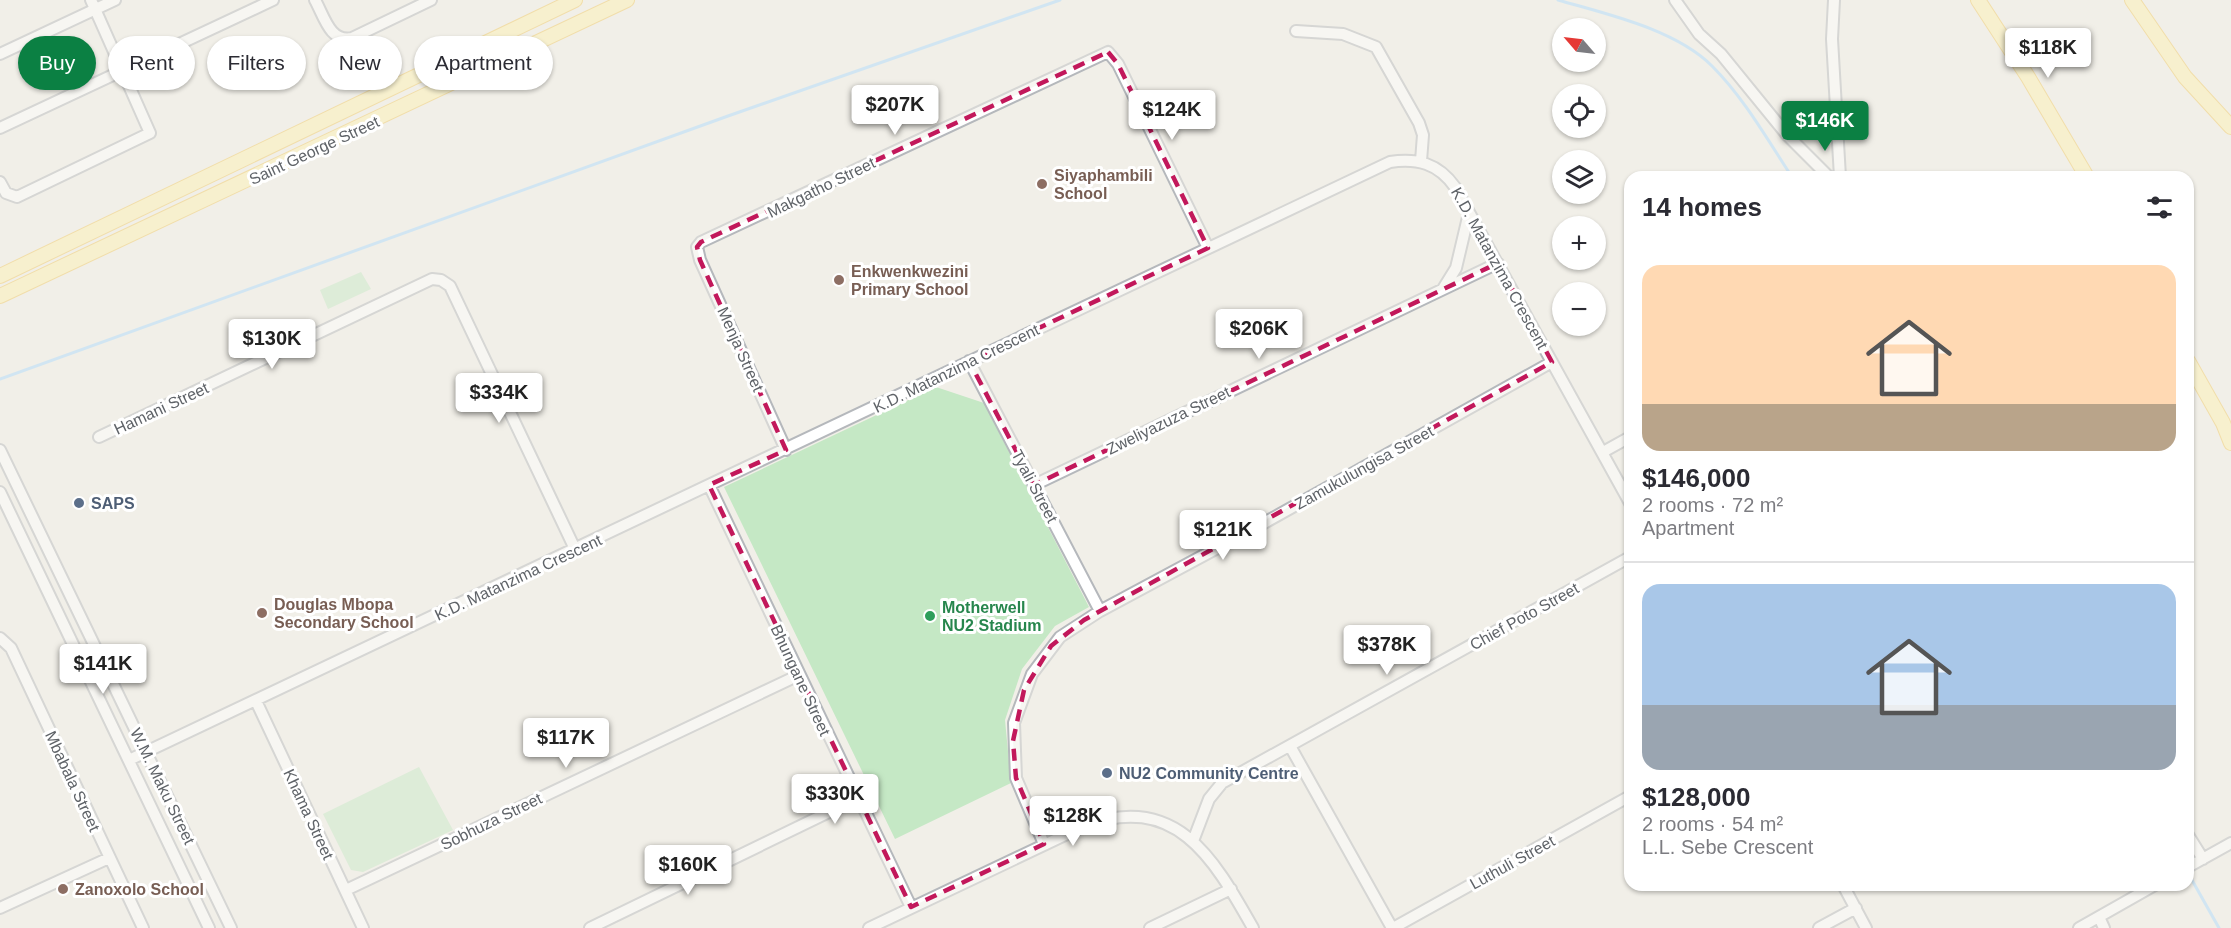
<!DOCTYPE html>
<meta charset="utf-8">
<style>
:root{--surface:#fff;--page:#f2f2f3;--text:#2b2b33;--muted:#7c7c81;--line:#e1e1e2;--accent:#0b8043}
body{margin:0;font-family:Arial,sans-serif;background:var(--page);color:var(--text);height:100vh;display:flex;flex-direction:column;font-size:22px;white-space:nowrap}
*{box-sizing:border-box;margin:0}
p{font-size:20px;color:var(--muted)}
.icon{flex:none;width:33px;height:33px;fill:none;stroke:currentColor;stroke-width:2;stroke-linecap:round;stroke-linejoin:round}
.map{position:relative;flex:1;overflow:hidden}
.sheet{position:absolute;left:1624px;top:171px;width:570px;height:720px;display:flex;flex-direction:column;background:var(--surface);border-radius:18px;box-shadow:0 2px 4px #0004}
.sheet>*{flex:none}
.guide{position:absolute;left:18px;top:36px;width:570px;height:54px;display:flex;gap:12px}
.needle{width:39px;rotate:298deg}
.controls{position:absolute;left:1552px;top:18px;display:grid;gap:12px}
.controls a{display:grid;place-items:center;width:54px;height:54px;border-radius:50%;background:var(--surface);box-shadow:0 2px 4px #0004;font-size:30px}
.price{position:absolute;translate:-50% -51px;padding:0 14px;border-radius:6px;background:#fff;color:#222;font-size:20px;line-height:39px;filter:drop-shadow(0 2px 3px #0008)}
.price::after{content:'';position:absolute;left:50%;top:36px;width:18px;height:14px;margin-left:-9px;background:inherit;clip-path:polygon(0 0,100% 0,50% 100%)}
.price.on{background:var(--accent);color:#fff}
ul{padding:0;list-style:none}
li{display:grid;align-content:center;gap:12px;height:318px;padding:0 18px}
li+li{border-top:2px solid var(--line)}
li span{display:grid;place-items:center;height:186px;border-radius:18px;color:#555}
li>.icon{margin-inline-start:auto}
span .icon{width:108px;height:108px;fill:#fffc;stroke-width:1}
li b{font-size:26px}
h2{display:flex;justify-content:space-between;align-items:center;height:72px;padding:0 18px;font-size:26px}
.pill{padding:0 21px;border-radius:27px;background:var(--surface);box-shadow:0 2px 4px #0004;font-size:21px;line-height:54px}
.pill.on{background:var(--accent);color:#fff}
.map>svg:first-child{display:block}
</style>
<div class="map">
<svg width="2231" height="928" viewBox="0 0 2231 928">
<rect width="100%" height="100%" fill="#f1efe8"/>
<path fill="#c5e8c5" d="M361,272L371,289L328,309L320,290Z
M936,387L984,403L1089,607L1055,626L1022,669L1005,720L1011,783L895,839L724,487Z
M419,767L453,830L363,872L351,870L323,814Z"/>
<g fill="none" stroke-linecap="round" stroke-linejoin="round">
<path stroke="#aadaff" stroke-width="3" d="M1558,0C1606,14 1675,29 1712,66C1744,98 1767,139 1792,177
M0,379L728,116L1060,0
M2188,873L2219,928"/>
<defs>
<path id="minor" d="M315,0C324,16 330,43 352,38L431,0
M1675,0L1699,34L1721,54L1787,135L1829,177
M1834,0L1832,39L1840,177
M1296,31L1343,34L1376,47L1419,123L1423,135L1421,161
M0,54L115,0
M0,128L273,0
M0,182L6,193L17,197L150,133L91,0
M1443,289L1456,268L1469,213
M969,361L1100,611
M99,437L432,279L441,280L450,286L575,549
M0,450L231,928
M786,450L700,260L697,247L701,242L1108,52L1118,64L1208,248
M1603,452L1630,437
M709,485L911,907
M1034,485L1498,263
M0,492L209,928
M0,638L11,648L143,928
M256,701L363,928
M1290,746L1392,928
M129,760L1390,162C1417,158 1438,163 1455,187L1630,503
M2188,835L2203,859
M1193,841L1209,799L1222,783L1630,557
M1044,844L1016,778L1014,723L1032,674L1060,637L1100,611L1264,523L1552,362
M2188,867L2231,843
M1843,885L1866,928
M346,890L799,675
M0,908L109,858
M2099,917L2104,928
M590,928L858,798
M869,928L1082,827C1176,790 1214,859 1253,928
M1150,928L1231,889
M1393,928L1630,796
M1819,928L1856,908
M2079,928L2155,885"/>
<path id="major" d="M1978,0L2028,77L2087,177
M2132,0L2185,77L2231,127
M0,276L575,0
M0,296L627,0
M2188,361L2223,423L2231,443"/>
</defs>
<use href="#minor" stroke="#b5b8bc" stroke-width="14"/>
<use href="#major" stroke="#f2c960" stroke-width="16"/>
<use href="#minor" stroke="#fff" stroke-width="10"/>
<use href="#major" stroke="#fff2af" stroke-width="14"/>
</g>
<path d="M0 0H2231V928H0ZM1108,52L1118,64L1208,248L969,361L1034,485L1498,263L1552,362L1084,620L1051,646L1024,690L1013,741L1016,778L1044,844L911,907L709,485L786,450L700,260L697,247L701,242Z" fill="#f1efe8" fill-opacity=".55" fill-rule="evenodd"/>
<path fill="none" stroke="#c2185b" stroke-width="4.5" stroke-dasharray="12 8" stroke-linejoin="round" d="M1108,52L1118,64L1208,248L969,361L1034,485L1498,263L1552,362L1084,620L1051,646L1024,690L1013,741L1016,778L1044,844L911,907L709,485L786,450L700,260L697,247L701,242Z"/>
<g fill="#8d6e63" stroke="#fff" stroke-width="2">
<circle cx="1042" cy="184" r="6"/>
<circle cx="839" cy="280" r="6"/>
<circle cx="262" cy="613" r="6"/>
<circle cx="63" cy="889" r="6"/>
</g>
<g fill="#5c6f8a" stroke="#fff" stroke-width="2">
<circle cx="79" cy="503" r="6"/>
<circle cx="1107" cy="773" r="6"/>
</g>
<circle fill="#2e9e5b" stroke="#fff" stroke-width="2" cx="930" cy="616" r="6"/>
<g text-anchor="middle" stroke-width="6" stroke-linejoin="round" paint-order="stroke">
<g font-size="16" fill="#5f6368" stroke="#fff">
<text transform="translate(314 150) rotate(-25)" y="6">Saint George Street</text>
<text transform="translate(821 187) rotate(-26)" y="6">Makgatho Street</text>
<text transform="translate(1500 268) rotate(61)" y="6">K.D. Matanzima Crescent</text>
<text transform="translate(741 349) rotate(66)" y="6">Menja Street</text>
<text transform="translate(956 368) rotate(-26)" y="6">K.D. Matanzima Crescent</text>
<text transform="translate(161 408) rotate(-25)" y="6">Hamani Street</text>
<text transform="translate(1168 420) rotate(-26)" y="6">Zweliyazuza Street</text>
<text transform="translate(1364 467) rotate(-29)" y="6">Zamukulungisa Street</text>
<text transform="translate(1035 486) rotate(62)" y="6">Tyali Street</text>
<text transform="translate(518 577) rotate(-25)" y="6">K.D. Matanzima Crescent</text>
<text transform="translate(1524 616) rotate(-29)" y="6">Chief Poto Street</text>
<text transform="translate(801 680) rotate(65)" y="6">Bhungane Street</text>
<text transform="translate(73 781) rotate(65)" y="6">Mbabala Street</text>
<text transform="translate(163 786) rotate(64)" y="6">W.M. Maku Street</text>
<text transform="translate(309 814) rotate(65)" y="6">Khama Street</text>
<text transform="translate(491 821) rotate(-26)" y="6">Sobhuza Street</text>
<text transform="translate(1512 862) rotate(-29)" y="6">Luthuli Street</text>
</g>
<g font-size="16" font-weight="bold" fill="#785e54" stroke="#fff" text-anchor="start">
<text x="1054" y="181">Siyaphambili<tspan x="1054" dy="18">School</tspan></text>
<text x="851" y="277">Enkwenkwezini<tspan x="851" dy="18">Primary School</tspan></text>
<text x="274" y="610">Douglas Mbopa<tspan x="274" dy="18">Secondary School</tspan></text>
<text x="75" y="895">Zanoxolo School</text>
</g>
<g font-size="16" font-weight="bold" fill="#4e5e75" stroke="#fff" text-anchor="start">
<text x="91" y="509">SAPS</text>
<text x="1119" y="779">NU2 Community Centre</text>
</g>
<g font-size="16" font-weight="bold" fill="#27864d" stroke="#fff" text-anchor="start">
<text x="942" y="613">Motherwell<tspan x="942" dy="18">NU2 Stadium</tspan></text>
</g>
</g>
</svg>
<div class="controls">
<a><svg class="needle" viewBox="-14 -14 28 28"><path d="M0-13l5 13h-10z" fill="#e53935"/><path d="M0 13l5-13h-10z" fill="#7c7c81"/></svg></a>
<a><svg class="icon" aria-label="locate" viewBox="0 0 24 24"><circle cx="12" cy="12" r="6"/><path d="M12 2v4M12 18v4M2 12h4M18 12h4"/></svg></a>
<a><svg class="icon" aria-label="layers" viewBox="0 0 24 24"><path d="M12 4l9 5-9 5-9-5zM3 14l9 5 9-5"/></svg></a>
<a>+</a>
<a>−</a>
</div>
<b class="price" style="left:2048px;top:79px">$118K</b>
<b class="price" style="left:895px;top:136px">$207K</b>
<b class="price" style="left:1172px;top:141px">$124K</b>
<b class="price on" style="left:1825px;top:152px">$146K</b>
<b class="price" style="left:1259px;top:360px">$206K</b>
<b class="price" style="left:272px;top:370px">$130K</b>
<b class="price" style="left:499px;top:424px">$334K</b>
<b class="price" style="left:1223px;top:561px">$121K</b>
<b class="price" style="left:1387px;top:676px">$378K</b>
<b class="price" style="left:103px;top:695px">$141K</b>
<b class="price" style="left:566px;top:769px">$117K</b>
<b class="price" style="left:835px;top:825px">$330K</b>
<b class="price" style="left:1073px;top:847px">$128K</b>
<b class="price" style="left:688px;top:896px">$160K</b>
<div class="guide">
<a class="pill on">Buy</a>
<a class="pill">Rent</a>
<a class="pill">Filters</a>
<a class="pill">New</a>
<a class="pill">Apartment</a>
</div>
<section class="sheet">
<h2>14 homes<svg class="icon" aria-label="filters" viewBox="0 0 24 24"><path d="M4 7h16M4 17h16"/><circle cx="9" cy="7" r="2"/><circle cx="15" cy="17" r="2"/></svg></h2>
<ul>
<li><span style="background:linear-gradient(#ffd9b3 75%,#b9a48a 0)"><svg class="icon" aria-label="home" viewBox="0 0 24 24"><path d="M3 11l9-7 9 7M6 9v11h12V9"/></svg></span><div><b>$146,000</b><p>2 rooms · 72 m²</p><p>Apartment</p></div></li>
<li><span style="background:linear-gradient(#a9c7e8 65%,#9aa5b1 0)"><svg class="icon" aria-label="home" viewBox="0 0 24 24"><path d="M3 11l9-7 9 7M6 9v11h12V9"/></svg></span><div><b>$128,000</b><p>2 rooms · 54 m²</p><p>L.L. Sebe Crescent</p></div></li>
</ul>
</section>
</div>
